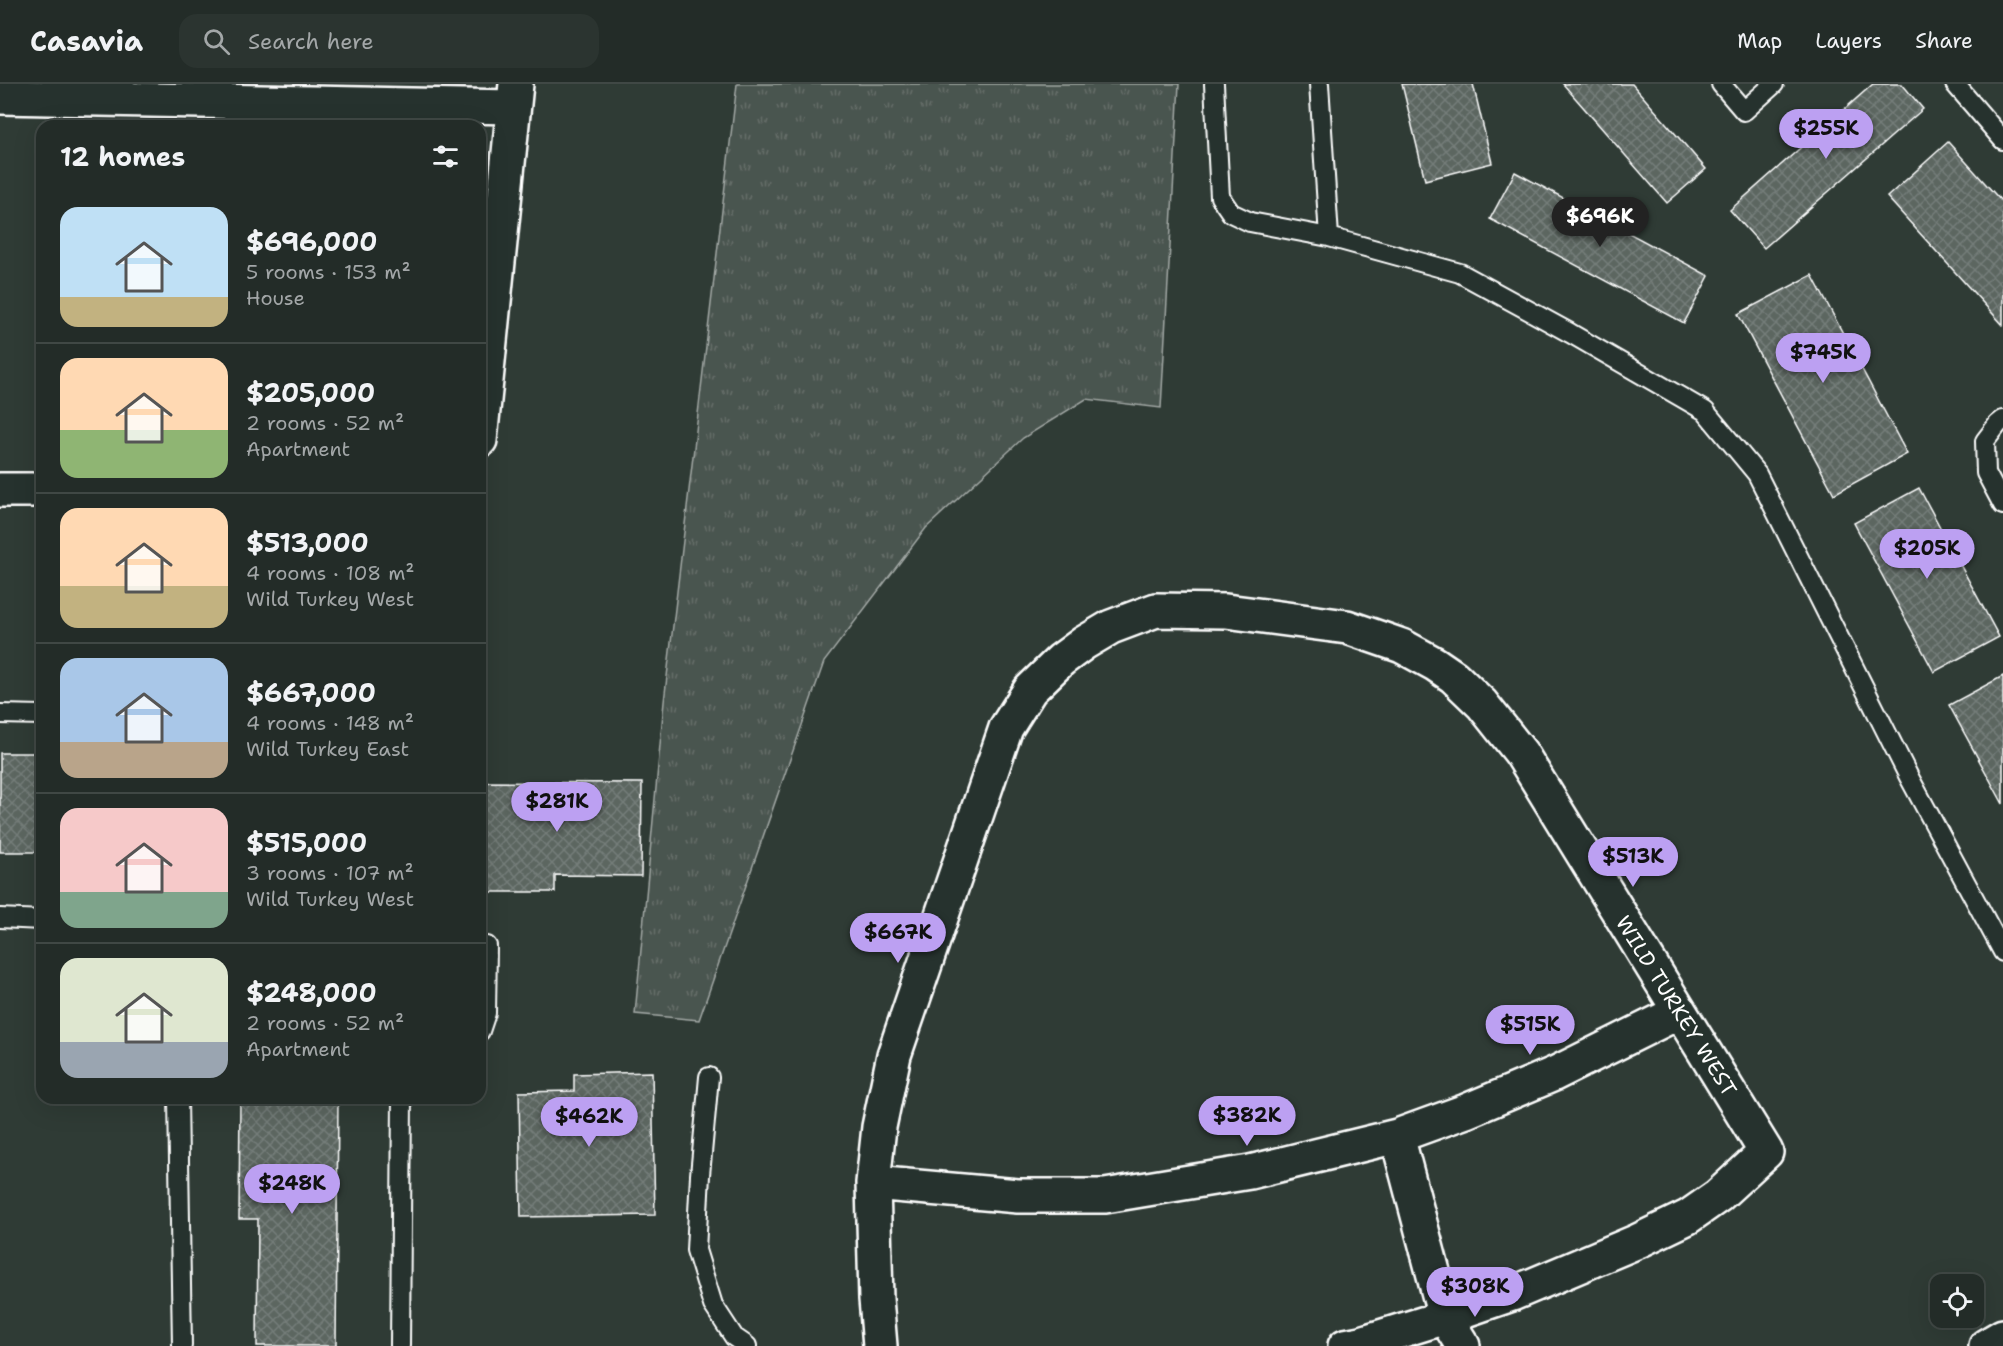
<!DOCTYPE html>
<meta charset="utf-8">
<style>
:root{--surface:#232c28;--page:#2b3430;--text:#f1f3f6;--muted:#a3a7a8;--line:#404845;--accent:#bca0f2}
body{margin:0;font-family:"Shantell Sans",sans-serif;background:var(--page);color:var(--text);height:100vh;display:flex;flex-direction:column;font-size:22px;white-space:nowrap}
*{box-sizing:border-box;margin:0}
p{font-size:20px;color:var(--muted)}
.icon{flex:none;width:33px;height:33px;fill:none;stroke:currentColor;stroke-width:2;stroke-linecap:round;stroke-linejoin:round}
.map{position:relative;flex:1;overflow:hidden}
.panel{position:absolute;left:36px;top:36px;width:450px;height:984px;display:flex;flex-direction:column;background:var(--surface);border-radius:18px;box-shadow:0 6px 24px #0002,0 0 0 2px var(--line)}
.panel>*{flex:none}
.tools{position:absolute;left:1930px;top:1190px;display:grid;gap:12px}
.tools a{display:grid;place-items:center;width:54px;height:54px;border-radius:12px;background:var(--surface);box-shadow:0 6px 24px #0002,0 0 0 2px var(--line);font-size:30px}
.price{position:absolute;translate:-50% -51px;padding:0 14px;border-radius:21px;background:var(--accent);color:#111;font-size:20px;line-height:39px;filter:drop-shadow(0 2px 3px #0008)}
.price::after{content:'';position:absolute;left:50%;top:36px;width:18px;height:14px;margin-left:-9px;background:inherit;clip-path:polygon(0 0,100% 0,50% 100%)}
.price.current{background:#222;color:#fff}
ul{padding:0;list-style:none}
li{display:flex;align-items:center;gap:18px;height:150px;padding:0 24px}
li+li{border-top:2px solid var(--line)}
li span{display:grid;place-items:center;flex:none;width:168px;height:120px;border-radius:18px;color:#555}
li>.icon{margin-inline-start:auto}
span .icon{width:72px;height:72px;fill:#fffc;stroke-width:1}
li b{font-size:26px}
h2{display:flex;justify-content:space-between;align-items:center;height:72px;padding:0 24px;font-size:26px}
header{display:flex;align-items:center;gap:36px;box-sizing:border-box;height:84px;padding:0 30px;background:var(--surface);border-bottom:2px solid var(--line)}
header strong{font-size:28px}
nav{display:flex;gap:33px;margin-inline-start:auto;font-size:21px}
.search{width:420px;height:54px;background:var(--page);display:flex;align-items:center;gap:15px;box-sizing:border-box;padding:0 21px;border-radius:18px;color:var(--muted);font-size:22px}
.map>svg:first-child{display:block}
</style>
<header>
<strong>Casavia</strong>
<div class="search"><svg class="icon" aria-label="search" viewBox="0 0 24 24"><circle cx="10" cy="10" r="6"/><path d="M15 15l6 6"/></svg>Search here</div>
<nav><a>Map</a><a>Layers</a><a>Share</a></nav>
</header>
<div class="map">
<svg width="2003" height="1262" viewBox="0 0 2003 1262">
<defs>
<pattern id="grass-tufts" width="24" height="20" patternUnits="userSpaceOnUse" patternTransform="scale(1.5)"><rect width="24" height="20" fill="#4a544f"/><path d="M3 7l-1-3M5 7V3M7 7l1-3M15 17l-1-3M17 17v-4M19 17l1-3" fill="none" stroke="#656e69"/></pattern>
<pattern id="building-cross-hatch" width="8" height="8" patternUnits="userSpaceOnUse" patternTransform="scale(1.5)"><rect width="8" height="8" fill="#5b6661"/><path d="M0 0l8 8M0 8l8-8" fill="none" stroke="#747d79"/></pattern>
</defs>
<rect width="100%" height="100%" fill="#2f3b35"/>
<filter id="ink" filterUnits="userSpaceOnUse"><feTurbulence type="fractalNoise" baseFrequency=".0167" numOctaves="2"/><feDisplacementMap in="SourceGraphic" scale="12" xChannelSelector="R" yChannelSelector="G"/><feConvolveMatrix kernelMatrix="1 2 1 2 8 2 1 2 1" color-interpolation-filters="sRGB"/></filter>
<g filter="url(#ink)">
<path fill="url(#grass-tufts)" stroke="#a4aaa7" stroke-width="1.5" d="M737,0H1179L1161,324L1086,315L1023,354L926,444L824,578L699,936L635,930L664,618Z"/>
<path fill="url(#building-cross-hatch)" stroke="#fff" stroke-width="1.5" d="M1402,0H1473L1492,79L1425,96Z
M1563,0H1632L1706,85L1667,119Z
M1873,0H1902L1923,25L1764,164L1730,126Z
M1948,58L2003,119V241L1887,113Z
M1515,88L1709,192L1684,239L1490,135Z
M1812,191L1907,370L1834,410L1738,230Z
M1919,404L1999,553L1934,588L1854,439Z
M2003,592V720L1949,621Z
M0,669H42V768H0Z
M480,698L642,699L641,792L555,791V808H480Z
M652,988L655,1131L521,1133L519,1008L574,1007V990Z
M240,1014H338L336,1262H257L258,1135H239Z"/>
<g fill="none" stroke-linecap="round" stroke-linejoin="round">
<defs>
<path id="service" d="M1214,0L1220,113L1231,129L1250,138L1329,153
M1319,0L1329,153L1460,189L1570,249L1705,327L1757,390L1909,693L2003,868
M1721,0L1744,27L1774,0
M1955,0L2003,56
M2003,336L1998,340L1985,357L1986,389L2003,421
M0,630L42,631
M0,834L42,836
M480,862H487L486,929L480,947
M709,993L700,1091L696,1166L713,1221L734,1253L747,1262
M178,1014L182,1262
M400,1262L402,1014"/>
<path id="minor" d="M0,13L513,23
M480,356L516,0
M0,406H42
M1397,1052L1466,1027L1554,990L1679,928
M873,1099L1018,1112H1105L1250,1088L1397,1052L1445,1233L1463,1262
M880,1262L876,1215L873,1099L879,1043L894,971L1006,644L1030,606L1061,576L1084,559L1111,543L1156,526L1226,527L1347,543L1402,562L1435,580L1454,593L1482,620L1521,669L1766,1068L1718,1112L1688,1133L1638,1157L1512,1210L1445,1233L1361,1259L1345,1262"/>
<path id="secondary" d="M1986,1262L2003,1252"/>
</defs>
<use href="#service" stroke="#fff" stroke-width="22"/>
<use href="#minor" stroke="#fff" stroke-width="38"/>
<use href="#secondary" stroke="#fff" stroke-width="38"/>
<use href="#service" stroke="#26332d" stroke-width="18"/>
<use href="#minor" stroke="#26332d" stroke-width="33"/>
<use href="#secondary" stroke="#26332d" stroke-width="33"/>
</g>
</g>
<g text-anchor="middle" stroke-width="4.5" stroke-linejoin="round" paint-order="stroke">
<g font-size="21" fill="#fff" stroke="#26332d">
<text transform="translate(1676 922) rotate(58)" y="7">WILD TURKEY WEST</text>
</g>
</g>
</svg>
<div class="tools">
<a><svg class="icon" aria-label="locate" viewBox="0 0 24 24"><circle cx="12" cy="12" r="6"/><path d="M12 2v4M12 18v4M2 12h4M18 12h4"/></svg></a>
</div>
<b class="price" style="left:1826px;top:76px">$255K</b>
<b class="price current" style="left:1600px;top:164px">$696K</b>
<b class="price" style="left:1823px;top:300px">$745K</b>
<b class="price" style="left:1927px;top:496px">$205K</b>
<b class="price" style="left:557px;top:749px">$281K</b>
<b class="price" style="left:1633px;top:804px">$513K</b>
<b class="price" style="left:898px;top:880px">$667K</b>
<b class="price" style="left:1530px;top:972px">$515K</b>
<b class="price" style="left:1247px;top:1063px">$382K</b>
<b class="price" style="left:589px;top:1064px">$462K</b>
<b class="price" style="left:292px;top:1131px">$248K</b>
<b class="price" style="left:1475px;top:1234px">$308K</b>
<section class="panel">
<h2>12 homes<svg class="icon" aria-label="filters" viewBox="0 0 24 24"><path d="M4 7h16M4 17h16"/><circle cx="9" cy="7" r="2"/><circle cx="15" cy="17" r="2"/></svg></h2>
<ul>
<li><span style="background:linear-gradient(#bfe0f5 75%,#c2b280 0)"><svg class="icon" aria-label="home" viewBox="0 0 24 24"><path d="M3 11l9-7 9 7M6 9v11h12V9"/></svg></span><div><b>$696,000</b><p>5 rooms · 153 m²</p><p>House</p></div></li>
<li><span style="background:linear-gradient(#ffd9b3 60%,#8fb573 0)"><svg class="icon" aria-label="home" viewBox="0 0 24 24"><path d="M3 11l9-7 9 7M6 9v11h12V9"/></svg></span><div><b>$205,000</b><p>2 rooms · 52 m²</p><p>Apartment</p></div></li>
<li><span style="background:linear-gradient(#ffd9b3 65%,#c2b280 0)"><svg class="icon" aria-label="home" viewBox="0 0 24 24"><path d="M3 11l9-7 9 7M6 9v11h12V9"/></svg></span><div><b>$513,000</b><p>4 rooms · 108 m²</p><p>Wild Turkey West</p></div></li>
<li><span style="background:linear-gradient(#a9c7e8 70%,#b9a48a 0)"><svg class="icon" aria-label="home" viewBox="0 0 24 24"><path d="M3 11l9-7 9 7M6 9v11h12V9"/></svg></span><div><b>$667,000</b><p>4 rooms · 148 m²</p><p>Wild Turkey East</p></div></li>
<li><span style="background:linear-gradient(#f6c9c9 70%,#7fa58c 0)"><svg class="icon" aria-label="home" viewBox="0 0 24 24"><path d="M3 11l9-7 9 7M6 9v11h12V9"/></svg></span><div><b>$515,000</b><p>3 rooms · 107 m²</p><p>Wild Turkey West</p></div></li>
<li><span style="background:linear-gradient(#dfe7d0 70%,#9aa5b1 0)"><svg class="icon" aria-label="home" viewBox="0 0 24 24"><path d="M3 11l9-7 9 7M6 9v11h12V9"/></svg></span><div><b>$248,000</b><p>2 rooms · 52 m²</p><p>Apartment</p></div></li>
</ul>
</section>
</div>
